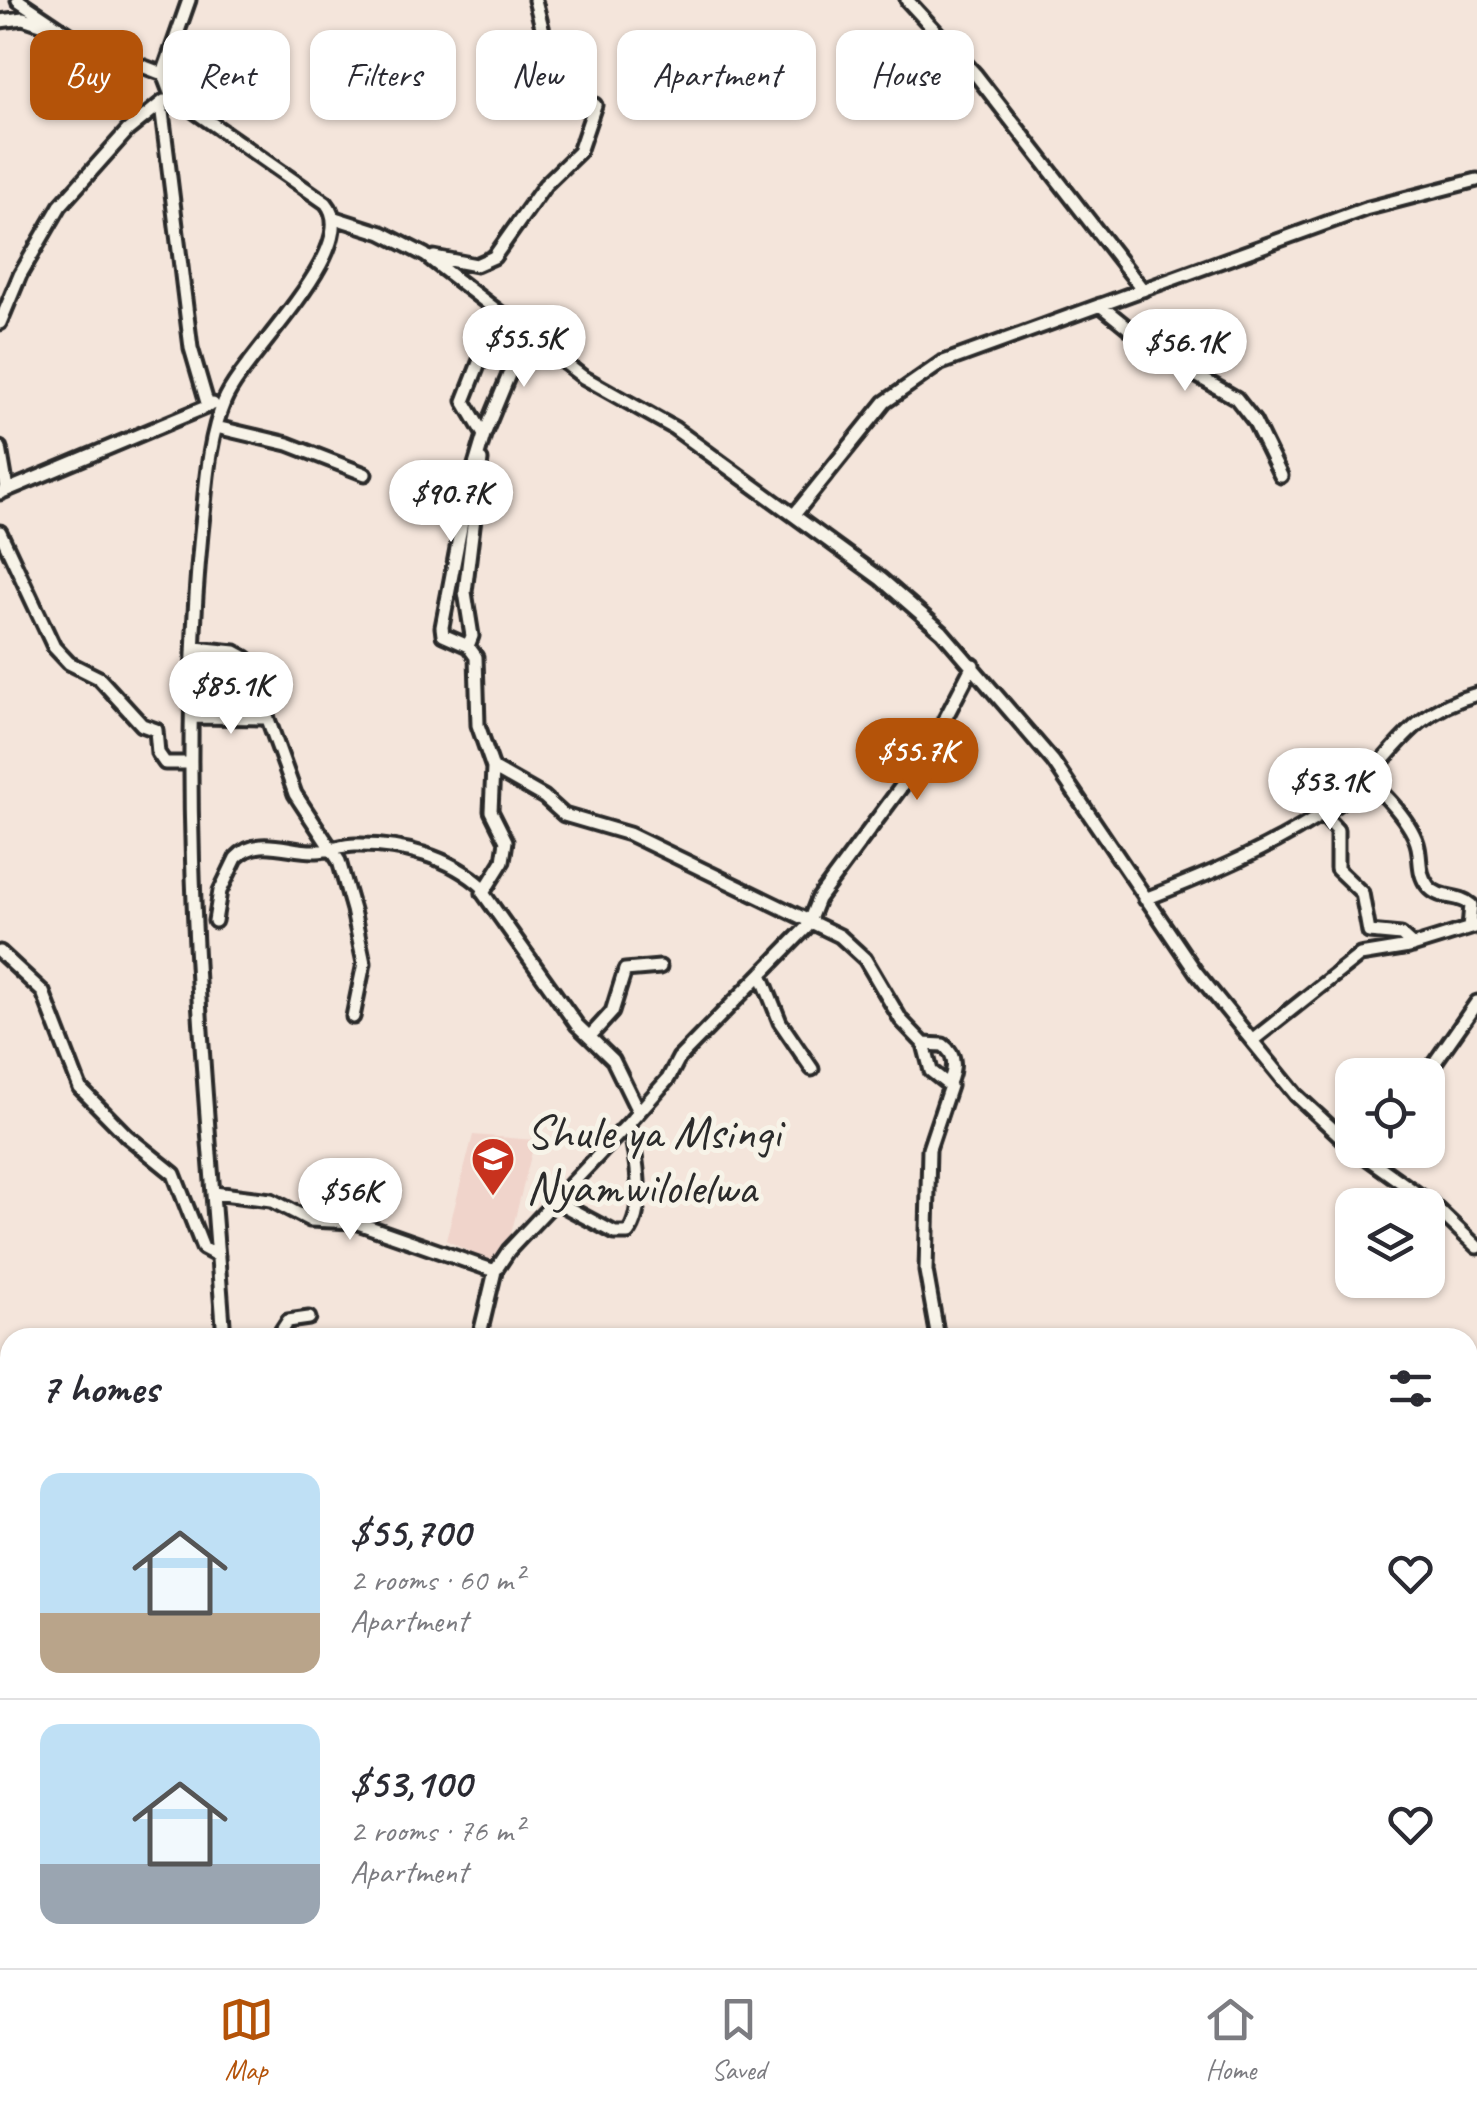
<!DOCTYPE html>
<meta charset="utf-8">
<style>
:root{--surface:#fff;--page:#f7f7f7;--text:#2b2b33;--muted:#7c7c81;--line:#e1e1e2;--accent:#b45309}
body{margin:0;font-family:Caveat,sans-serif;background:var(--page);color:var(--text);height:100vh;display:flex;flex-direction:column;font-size:38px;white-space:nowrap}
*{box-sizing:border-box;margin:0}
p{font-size:32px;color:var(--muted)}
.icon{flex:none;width:55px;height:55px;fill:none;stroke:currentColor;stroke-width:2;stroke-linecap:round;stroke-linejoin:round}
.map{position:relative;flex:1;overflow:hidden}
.drawer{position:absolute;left:0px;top:1328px;width:1478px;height:642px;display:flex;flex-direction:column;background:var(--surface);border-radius:30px 30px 0 0;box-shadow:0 2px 8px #0004}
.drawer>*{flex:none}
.guide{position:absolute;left:30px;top:30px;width:1418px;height:90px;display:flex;gap:20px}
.controls{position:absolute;left:1335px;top:1058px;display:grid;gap:20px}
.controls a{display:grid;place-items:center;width:110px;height:110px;border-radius:20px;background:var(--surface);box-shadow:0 2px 8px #0004;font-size:50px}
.price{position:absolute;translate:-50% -85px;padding:0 22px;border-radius:35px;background:#fff;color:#222;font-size:32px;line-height:65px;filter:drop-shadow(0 2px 5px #0008)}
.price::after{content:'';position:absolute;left:50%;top:60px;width:30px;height:22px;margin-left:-15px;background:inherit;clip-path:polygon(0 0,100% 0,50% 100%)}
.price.current{background:var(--accent);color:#fff}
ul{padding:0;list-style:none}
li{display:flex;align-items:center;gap:30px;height:250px;padding:0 40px}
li+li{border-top:2px solid var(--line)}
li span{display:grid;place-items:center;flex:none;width:280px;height:200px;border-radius:20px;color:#555}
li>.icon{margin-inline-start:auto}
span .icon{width:120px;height:120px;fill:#fffc;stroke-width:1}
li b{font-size:42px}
h2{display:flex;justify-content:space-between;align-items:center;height:120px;padding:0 40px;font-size:42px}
.tag{padding:0 35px;border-radius:20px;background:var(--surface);box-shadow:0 2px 8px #0004;font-size:35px;line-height:90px}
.tag.current{background:var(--accent);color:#fff}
.tabs{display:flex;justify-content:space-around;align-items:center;height:140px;border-top:2px solid var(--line);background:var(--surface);font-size:28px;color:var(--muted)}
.tabs a{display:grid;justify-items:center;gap:5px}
.tabs .current{color:var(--accent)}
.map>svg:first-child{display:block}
</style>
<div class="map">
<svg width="1477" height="1968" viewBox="0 0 1477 1968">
<rect width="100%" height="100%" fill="#f4e5db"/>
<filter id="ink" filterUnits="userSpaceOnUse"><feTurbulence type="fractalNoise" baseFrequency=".01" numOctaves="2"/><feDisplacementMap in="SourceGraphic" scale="20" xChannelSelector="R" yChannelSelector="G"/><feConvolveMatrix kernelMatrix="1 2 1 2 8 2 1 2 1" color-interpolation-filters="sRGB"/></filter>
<g filter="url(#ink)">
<path fill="#f0d4cb" d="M473,1135L535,1140L502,1269L446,1240Z"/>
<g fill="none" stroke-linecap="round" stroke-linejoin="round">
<defs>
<path id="minor" d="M18,0L82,43L163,74
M189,0L163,74L171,95L326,203C364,248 242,356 224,402C211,433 207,472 204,505C173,782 204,1062 224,1338
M907,0L976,75L1143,290
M0,21L23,18L44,25
M161,104L191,348L208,406
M335,218L382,233L425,255L583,377L674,428L881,579L942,632L1053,761L1196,972L1296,1095L1352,1147
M434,257L476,265L494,257L545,185L579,152L595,105L555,78L535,0
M1100,305L1164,357L1236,398L1254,421L1281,476
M508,315L503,333L482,355L464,401L484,435L469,485L442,627L443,635L468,646L476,657L478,725L493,768L491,811L506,841L503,861L483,893L577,1025L613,1060L637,1109
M0,323L20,275L60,206L128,130L164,101
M216,427L288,444L365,474
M484,435L527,331
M0,448L7,489
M0,493L213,404
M794,515L885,402L941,363L1365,209L1477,180
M0,532L54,647L69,663L99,678L142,725L156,730L158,753L165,763H191
M468,646L472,636L465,592L481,460
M195,648L235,652L246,658L295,794L339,861L353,910L364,963L353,1017
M194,717L268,718
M493,768L544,797L564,815L629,834L840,936L865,959L901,1020L924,1044L931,1071L950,1086L929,1149L926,1271L938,1338
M1363,782C1382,786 1414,827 1418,847C1421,861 1418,874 1428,886C1440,901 1458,893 1471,905L1469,928
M1322,814L1337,830V869L1362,893L1369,932L1401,935L1413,946
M1145,899C1210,874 1276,846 1333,807C1392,767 1398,716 1477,694
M215,921L220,891L236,858C259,834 290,853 317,851C330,851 342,845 355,845C402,844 449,856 484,888
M0,952L43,992L80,1088L127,1136L174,1174L203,1248L218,1256
M761,974L780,1022L812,1069
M591,1035L612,1012L625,970L660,967
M1253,1040L1360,955L1409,947L1477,926
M924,1044L943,1045C957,1055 955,1069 949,1083
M1426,1075L1477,1002
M1356,1150L1433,1205L1477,1247
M214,1193L271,1200L310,1220L355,1222L495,1271
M555,1201L615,1233H628C647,1208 635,1152 629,1123
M277,1338L288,1321L309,1318
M479,1338L495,1271L509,1250L629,1123L668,1079L679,1058L807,927L818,899L930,748L973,665
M1468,1449L1477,1447
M0,1753L10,1743
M0,1877L10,1879
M131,1960L142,1968
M294,1960L295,1968
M739,1960L741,1968
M1002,1960V1968
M156,1968H161
M393,1968L395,1960
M550,1968L559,1960"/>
</defs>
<use href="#minor" stroke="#2b2b2b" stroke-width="19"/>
<use href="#minor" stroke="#f7f3e8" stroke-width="11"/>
</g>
</g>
<defs>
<symbol id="school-pin" viewBox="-11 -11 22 30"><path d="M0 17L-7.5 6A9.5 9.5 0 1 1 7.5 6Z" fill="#c8321e" stroke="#f7f3e8"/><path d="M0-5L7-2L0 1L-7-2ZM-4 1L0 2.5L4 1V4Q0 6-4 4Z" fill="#fff"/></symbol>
</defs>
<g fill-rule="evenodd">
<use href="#school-pin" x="468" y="1134" width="50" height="68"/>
</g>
<g text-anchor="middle" stroke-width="10" stroke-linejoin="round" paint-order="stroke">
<g font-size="48" fill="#2b2b2b" stroke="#f7f3e8" text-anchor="start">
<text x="526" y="1148">Shule ya Msingi<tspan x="526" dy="55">Nyamwilolelwa</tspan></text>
</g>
</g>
</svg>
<div class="controls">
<a><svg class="icon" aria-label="locate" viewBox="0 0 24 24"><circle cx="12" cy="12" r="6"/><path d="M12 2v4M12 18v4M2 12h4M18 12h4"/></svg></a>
<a><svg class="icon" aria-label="layers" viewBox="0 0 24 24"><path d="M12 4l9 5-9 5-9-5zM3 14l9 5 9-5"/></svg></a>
</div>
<b class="price" style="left:524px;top:390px">$55.5K</b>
<b class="price" style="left:1185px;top:394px">$56.1K</b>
<b class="price" style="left:451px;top:545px">$90.7K</b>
<b class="price" style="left:231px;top:737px">$85.1K</b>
<b class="price current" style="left:917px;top:803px">$55.7K</b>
<b class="price" style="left:1330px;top:833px">$53.1K</b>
<b class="price" style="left:350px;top:1243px">$56K</b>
<div class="guide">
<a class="tag current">Buy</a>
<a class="tag">Rent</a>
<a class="tag">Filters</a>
<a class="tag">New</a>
<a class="tag">Apartment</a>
<a class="tag">House</a>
</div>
<section class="drawer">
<h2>7 homes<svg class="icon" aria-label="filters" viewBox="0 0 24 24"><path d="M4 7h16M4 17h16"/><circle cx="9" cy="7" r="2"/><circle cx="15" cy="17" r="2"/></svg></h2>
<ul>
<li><span style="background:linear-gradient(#bfe0f5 70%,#b9a48a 0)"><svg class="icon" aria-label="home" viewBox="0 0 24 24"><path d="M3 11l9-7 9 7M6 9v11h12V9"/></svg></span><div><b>$55,700</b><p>2 rooms · 60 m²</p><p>Apartment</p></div><svg class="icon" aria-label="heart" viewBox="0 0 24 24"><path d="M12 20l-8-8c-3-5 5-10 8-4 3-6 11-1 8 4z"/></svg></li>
<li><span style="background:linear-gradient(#bfe0f5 70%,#9aa5b1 0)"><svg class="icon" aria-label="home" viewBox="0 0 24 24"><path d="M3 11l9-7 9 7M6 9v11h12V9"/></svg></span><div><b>$53,100</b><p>2 rooms · 76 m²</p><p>Apartment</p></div><svg class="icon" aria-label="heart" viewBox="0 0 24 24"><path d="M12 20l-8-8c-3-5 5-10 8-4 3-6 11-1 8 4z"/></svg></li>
</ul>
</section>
</div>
<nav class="tabs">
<a class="current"><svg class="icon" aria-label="map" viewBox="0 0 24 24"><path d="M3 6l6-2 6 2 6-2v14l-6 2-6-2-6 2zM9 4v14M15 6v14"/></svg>Map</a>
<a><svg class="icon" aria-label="saved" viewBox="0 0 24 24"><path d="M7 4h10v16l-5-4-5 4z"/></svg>Saved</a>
<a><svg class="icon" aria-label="home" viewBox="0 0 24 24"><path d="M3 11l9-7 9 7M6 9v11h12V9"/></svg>Home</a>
</nav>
